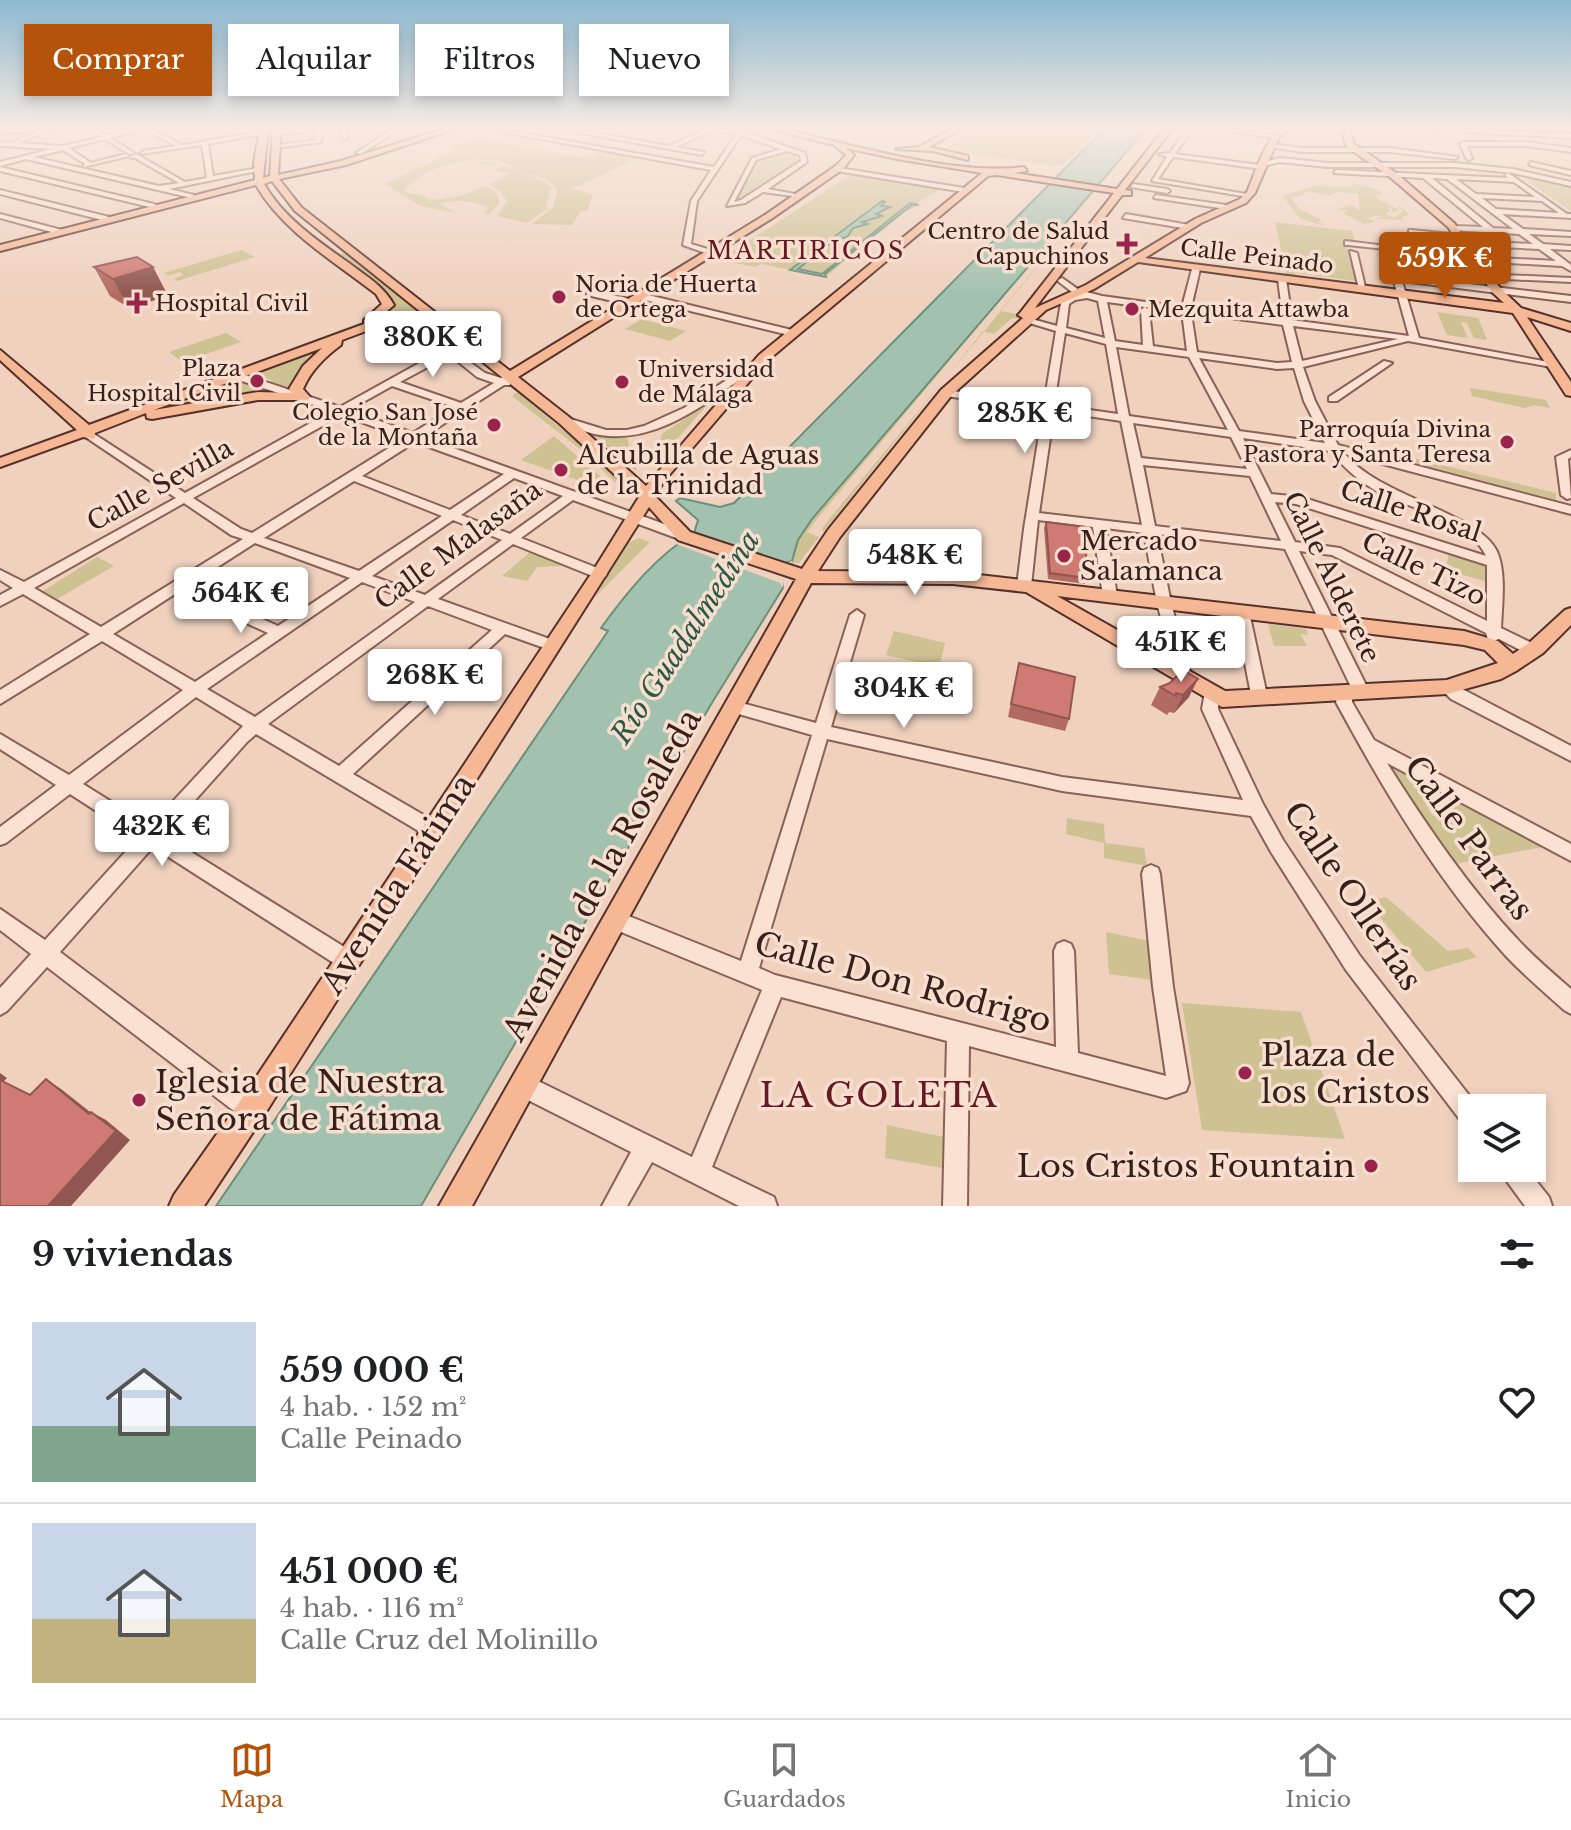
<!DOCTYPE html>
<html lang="es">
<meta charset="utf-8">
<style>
:root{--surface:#fff;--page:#f6f6f6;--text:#202124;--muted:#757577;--line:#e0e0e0;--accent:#b45309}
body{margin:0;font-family:"Libre Baskerville",serif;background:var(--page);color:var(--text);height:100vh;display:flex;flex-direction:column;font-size:30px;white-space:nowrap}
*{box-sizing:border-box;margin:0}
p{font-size:26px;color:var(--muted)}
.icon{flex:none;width:44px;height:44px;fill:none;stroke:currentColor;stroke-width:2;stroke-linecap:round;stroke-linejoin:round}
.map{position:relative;height:1206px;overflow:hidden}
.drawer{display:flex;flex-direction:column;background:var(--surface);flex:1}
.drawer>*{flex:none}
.banner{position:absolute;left:24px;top:24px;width:800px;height:72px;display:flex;gap:16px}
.fabs{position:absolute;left:1458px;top:1094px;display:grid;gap:16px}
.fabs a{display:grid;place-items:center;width:88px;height:88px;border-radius:0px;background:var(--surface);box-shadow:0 4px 12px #0003;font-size:40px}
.price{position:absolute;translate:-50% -68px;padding:0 18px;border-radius:8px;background:#fff;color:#222;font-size:26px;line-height:52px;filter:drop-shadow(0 2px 4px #0008)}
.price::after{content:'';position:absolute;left:50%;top:48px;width:24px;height:18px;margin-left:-12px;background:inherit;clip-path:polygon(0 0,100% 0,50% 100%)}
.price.on{background:var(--accent);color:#fff}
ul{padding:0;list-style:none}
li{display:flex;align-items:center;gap:24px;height:200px;padding:0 32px}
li+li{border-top:2px solid var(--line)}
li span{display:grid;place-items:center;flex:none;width:224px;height:160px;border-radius:0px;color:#555}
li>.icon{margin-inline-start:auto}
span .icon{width:96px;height:96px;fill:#fffc;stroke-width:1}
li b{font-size:34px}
h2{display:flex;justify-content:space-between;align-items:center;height:96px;padding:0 32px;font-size:34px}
.pill{padding:0 28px;border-radius:0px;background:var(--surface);box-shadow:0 4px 12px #0003;font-size:28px;line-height:72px}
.pill.on{background:var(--accent);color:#fff}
.dock{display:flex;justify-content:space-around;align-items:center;height:112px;border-top:2px solid var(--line);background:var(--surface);font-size:22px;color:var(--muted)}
.dock a{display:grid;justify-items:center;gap:4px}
.dock .on{color:var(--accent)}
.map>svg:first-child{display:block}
</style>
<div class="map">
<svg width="1571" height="1206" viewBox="0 0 1571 1206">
<rect width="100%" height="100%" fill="#efd1be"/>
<path fill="#cec192" d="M974,128H1100L1064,164L1053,166L950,150L954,148L949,147Z
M476,138L583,158L601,151L636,159L572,189L593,194L587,211H581L572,225L532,224L553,207L557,191C550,177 539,177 525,173C517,171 511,164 503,162C470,154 425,166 403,192L426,196V199C445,201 468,195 485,186L497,193L500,203L489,214H484L488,208C475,200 454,199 439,204L457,213L420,206L385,184L459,149L451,147Z
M785,151L797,154V165L734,202L760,159Z
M487,162C499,163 545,179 552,188L545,207L549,208L527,223L497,216L507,201L500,191L490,184L511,173L495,171L503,165L474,164Z
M850,175L939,190L917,203L919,205C913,209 907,210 902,213C895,219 892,224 882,228L826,277L761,264L755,267L720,260Z
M1544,179L1571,186V211L1525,180Z
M1350,183L1377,189L1383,194L1376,195V198L1399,210L1392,213V209L1387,205L1390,211L1386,214L1393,218L1403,212L1397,205L1410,214L1402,217L1403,220L1373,219L1382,217L1378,215L1367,218L1376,222L1364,224L1343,213L1348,211L1336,210L1350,205L1360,210L1358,194L1337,192L1330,196L1308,191L1300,196L1290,197L1300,209L1321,220L1318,222L1324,224L1321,225L1299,218L1283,196L1314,186L1354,187Z
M1083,201L816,520L807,532L819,537L799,563L782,564L792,561L798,540L812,519Z
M1090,203L1000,311L1017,314L1020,319L1012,318L994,334L983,331L823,532L822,528Z
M1275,222L1352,231L1355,242L1346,243L1356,281L1294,273L1295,277L1287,276Z
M241,250L255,257L177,281L174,279L184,275L179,272L168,276L164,273Z
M348,252L425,314L405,315L391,309L393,305L381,288L340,254Z
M1437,312L1478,318L1487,340L1474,338L1467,323L1461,322L1468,338L1447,335Z
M642,319L686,331L670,341L625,329Z
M226,333L241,342L183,362L169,352Z
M333,340L294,380L289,387L291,392L273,386L271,380L253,371Z
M237,379L263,387V390L246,395L187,404L126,420Z
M1470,388L1546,400L1550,408L1534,405L1524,408L1472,396Z
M517,392L622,479L615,482L580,449L512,396Z
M709,403L659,459H657L662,434Z
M591,433L627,437L630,450L638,462L636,471Z
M554,436L608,483L602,489L521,460Z
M1393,453L1556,493V500L1397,458Z
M639,538L650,542L596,596L628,543Z
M530,552L565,566L537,567L527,581L502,576Z
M1449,552L1488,565V582L1446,570Z
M97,557L114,566L57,599L43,591Z
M1268,624L1306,629L1308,635L1300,634L1307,646H1274Z
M894,631L945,643L939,667L886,655Z
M1387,761L1430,782L1422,796L1432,815L1448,820L1458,797L1547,846L1455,864L1439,853Z
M1067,818L1104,824L1105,843L1144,848L1147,866L1104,858V843L1066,834Z
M1386,897L1448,951L1468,948L1477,957L1426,972L1367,902Z
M1106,932L1149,941L1153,980L1109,974Z
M1182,1003L1301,1012L1345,1139L1202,1130Z
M887,1125L944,1137L943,1168L885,1158Z"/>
<path fill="#a2c1ae" stroke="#698f79" stroke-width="2" d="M1105,128H1147L812,519L798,540L792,561L782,564L783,588L710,706L421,1206H216L608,631L601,628C627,592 656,556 694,533L698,520L676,501L680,498L720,507L734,503Z
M882,201L885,202L881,206L890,207L876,214L882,216L862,222L868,224L853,228L847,237L838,239L841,242L838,245L829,244L798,269L822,274L910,203L919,205H912L825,274L826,277L790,270Z"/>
<path fill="#efd1be" d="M693,529L695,533L782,564L792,561L791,566L786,567L783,588L780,583L676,544Z"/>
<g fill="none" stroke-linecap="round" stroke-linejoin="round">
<defs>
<path id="minor" d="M46,128H53L19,143L63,146L101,137L88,128H95L106,135L135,128H149L183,145L264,131L267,133L208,144L213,176L259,168L262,170L169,189L194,195L192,198L26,159L0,166V162L52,149L0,146V142L15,143V141ZM143,129L176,146L143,151L141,154L202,145L207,178L185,182L136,154L129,157L135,158L179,183L159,186L34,157L63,150L85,164L83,167L129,156L126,154L91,163L69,148L105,139L129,154H133V152L110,138Z
M307,128H330L322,130L321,142L275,148L272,146L316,140V131L276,134L273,132Z
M342,128H348L347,139L342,138Z
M394,128H401L361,154L356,153Z
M700,128L739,130L746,128L744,132L805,153L807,162L768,189L800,195V197L763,192L745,203L727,206L752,158L781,149L741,135L697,201L691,244L714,251L715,253L711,255L683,245L691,201L711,170L497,131L500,129L714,167L737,133L710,131L676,147L704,152L702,155L576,132L579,130L669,146L702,131ZM787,151L800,155L801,161L741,200L734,202L756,160Z
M1187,128H1193L1175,154L1260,165L1261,163L1280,158L1328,163H1455L1513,169L1571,182V186L1513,173L1455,167H1328L1280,162L1264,166L1262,169L1173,157L1158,179L1252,195L1249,197L1152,181L1167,157L1159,154L1170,153Z
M1211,128H1226L1279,136L1276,138Z
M1426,128L1571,134V138L1429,130Z
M4,130H30L33,132L2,133Z
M1463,142H1526L1571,148V152L1526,146H1467L1472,158L1469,160L1466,158L1460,144Z
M1272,144L1302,148H1390L1458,157L1455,159L1390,152H1302L1270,147Z
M1531,162L1571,171V175L1529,165Z
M0,167L154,204L158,206L154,208L0,171Z
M839,168L964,188L967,190L964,192L837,171Z
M1336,170L1508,178L1505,175L1508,173L1567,214H1571V218L1502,214L1523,229L1571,232V236L1529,234L1543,244L1571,246V250L1550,249L1571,265V271L1562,266L1475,261L1471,259L1393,250L1400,276L1571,296V302L1402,281L1419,338L1554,363L1557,364V368L1408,341L1303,367L1315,401L1338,445L1571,506V514L1345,454C1379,497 1484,514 1498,554C1506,575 1502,605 1501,628L1538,646L1540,650L1538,654H1528L1499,639L1493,641L1488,640L1486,633L1332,555L1299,551L1367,687L1364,696L1358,698L1352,696V702L1374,740L1571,844V861L1387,763C1427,826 1469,888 1520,942C1536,959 1554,974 1571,989V1014L1564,1010C1544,992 1524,975 1506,956C1437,880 1384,791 1336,702L1339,688L1351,687L1285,549L1157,534L1171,603L1192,680L1189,684H1179L1157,603L1144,533L1106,528L1117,596L1110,601L1103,596L1093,527L1038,520L1031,586L1024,591L1019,589L1017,586L1024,529L1043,410L946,396L941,393L946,390L1044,404L1056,331L1023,321L1028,318L1057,326L1061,303L1069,296L1076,295L1059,282L1058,280L1062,278L1079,290L1102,296L1182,307L1192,269L1196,267L1200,269L1191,308L1283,319L1278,279L1282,277L1286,279L1292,320L1409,336L1385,249L1348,245H1345V241L1478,257L1556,261L1539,249L1461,245V241H1464L1533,244L1519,234L1450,230V226H1453L1483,227L1423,178L1334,173ZM1432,178L1447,179L1513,229L1493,228ZM1456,179L1514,182L1535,197L1476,194ZM1482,198L1542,201L1559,213L1496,209ZM1087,298L1098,301L1105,338L1066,328L1069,304L1075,300ZM1107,302L1182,312L1187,351L1153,346L1149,310L1145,307L1141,310L1143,345L1115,341ZM1191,313L1283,325L1292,362L1277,363L1197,352ZM1293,326L1398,339L1302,361ZM1065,333L1106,344L1118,414L1054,405ZM1116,347L1189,357L1228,430L1129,416ZM1199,358L1277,369L1294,368L1304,401L1325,443L1239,431ZM1054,411L1121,421L1142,525L1039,513ZM1133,423L1231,437L1247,469L1141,458ZM1243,438L1330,451C1344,468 1359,481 1378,492C1409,508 1472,523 1486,556L1301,497L1271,494ZM1143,465L1250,476L1281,541L1155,526ZM1275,502L1296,504L1487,565V621L1340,548L1295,542Z
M1133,184L1167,189L1170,191L1167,193L1131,187Z
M0,190L109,217L110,219L106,221L0,194Z
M1156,195L1226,205L1230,207L1226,209L1154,198Z
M0,214L62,230L63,232L59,234L0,218Z
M1126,214L1189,225L1193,227L1189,229L1123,218Z
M1412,230L1460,235L1464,237L1460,239L1409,234V230Z
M1350,251L1357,253L1366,291L1359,289Z
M1483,274L1571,278V282L1486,278L1482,276Z
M590,290L633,300L634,302L630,305L587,295V291Z
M640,293L796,331L798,333L793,336L637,298L636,296Z
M452,349L485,373L501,378L510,374L515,377L510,381V385H504L423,437L689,533L690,536L689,539H679L573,500L521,538L605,571L607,574L605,577H595L513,544L438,599L558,642L560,646L558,650L553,651L505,634L353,774L439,824L442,830L439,836L433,838L427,836L256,734L247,742L164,835L354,953L357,960L354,967L347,970L340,967L153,847L60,952L259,1102L262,1110L259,1118L251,1121L243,1118L47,967L7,1011L0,1015V988L31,954L0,930V909L45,940L138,838L70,794L6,843L0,845V827L56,785L0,749V734L69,775L183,690L102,641L0,704V690L90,634L23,594L0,606V595L13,588L0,580V570L24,582L176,498L84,436L86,434H94L185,493L332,411L236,379V370H244L245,375L340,407L441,351ZM450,355L477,377L494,383L461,403L400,382ZM392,386L454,407L413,433L349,410ZM342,415L405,438L252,533L241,529L193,498ZM415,442L504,474L450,510L362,476ZM514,478L563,496L510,534L461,515ZM354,481L442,516L359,571L264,538ZM184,503L231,535L243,539L101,627L34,588ZM453,520L502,540L425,595L372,576ZM255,543L350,578L278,626L188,586ZM362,582L415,602L255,717L207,689ZM178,592L268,633L195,682L113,634ZM428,606L492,630L339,766L268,724ZM196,697L243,726L150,826L83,784Z
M760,358L765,361L763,363C712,398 654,452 587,432C577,429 566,426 559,420L564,417L606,430H627L644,426L684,408Z
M1384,361L1392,363L1337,401H1329V397Z
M1571,450V457L1568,459L1571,498L1567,499L1561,495L1556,457Z
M1242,607L1249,612L1266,691L1272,697L1270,701L1264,703L1253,698L1251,694L1235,612Z
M857,610L864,615L831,727L1062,777L1243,800L1202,709L1205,692H1217L1219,696L1218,709L1263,804L1283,840L1360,956L1479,1108H1472V1129L1464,1125L1346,970L1271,852L1251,816L1062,791L827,739L759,968L775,975L1056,1047L1054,951L1057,944L1064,941L1071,944L1074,951L1078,1053L1166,1076L1153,987L1142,874L1144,868L1151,865L1158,868L1160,874L1173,987L1189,1083L1186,1091L1166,1098L969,1046L967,1206H943L947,1041L781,997L712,1167L774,1197L777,1206H739L652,1162L627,1206H602L631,1152L516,1094L513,1086L516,1078L524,1075L532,1078L692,1157L762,990L609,927L606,920L609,913L616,911L741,961L812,735L728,711L726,707L728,703L734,701L816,723L850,615Z
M1447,681L1571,746V761L1451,699L1439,687L1442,683Z
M1499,1168H1526L1549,1197L1552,1206H1525L1503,1176Z"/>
<path id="major" d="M260,128H268L263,178L270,176L273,128H281L278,175L341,161L447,128H458L346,165L279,179L301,207L510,371L765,215L837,165L846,155L834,145L766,128H779C849,144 954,176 1024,167L1027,171L1014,173L1117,189L1165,128H1173L1125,190L1131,191V195H1122L1035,308L1086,285L1195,219L1240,199L1247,192C1256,173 1266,128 1291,128L1279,137L1255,193L1246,203L1201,223L1145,258L1504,303L1492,292L1448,227L1390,177L1347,147L1341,128H1349L1354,144L1396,173L1454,223L1500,288L1521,308L1571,323V331L1527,317L1571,382V396L1566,395L1513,313L1138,262L1094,289L1046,310L951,396L840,537L818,571L953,572L1464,631L1498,641L1513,654L1529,643L1565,610L1571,608V625L1543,653L1516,671L1501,679L1447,694L1222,707L1026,592L953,584L811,583L472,1206H439L796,579L678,540L649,507L261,1120L204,1206H169L174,1195L241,1100L593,571L639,497L559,423L438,326L414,320L385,324L342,340L341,345C325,357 311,370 303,389L310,397L308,400H258L152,419L147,418L146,413L95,433V439L83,437L0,467V458L77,430L0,360V350L89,425L364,324V320L382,304L376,294C335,262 282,231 256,185L0,251V245L255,180L254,163ZM846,148L897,159L982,173L759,355L646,486L569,417L518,377L771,219L843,169L854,155ZM997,175L1114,193L1020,313L1018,315L1023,318L941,390L828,530L802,569L690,532L655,496L664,481L767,361L988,176ZM272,181L295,211L427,317L414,314L379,318L394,305C384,287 369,278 353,266C321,243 284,219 264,184ZM322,348L303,366L289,389L292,393L258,392L154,410ZM1057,596L1464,645L1485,650L1498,663L1447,680L1225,691Z
M954,128H963L929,147L968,156V160L933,151L896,149L919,147Z"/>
</defs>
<use href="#minor" stroke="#896156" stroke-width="4"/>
<use href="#major" stroke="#56312b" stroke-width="4"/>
<use href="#minor" fill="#fae1d2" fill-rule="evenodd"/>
<use href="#major" fill="#f5b794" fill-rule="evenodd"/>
</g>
<path fill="#b26a63" d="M94,267H153L168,296L129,308L110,296Z
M1046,522L1087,578L1085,584L1048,579L1044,528Z
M1019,663L1069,719L1065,731L1008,717Z
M1160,687L1189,697L1174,713L1169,712L1167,715L1151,705Z"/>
<path fill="#915650" d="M153,267L168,296L129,308L113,279Z
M1198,679L1189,697L1174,713L1183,695Z
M0,1073L7,1078L2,1083L0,1082Z
M46,1079L61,1089L104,1123L89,1114Z
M91,1112L106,1120L130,1140L71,1206H48Z"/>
<path fill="#cf7b73" stroke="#915650" stroke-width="2" d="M137,257L153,267L113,279L94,267Z
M1046,522L1085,527L1087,578L1050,573Z
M1019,663L1075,677L1069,719L1011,704Z
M1183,670L1198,679L1183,695L1176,693V696L1160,687L1170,683Z
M46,1079L89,1114L91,1112L116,1131L48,1206H0V1080L30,1095Z"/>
<linearGradient id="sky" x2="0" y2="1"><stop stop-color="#8cb9d1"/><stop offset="0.43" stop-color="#f8eae2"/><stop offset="1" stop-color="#f8eae2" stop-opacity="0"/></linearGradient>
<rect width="1571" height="297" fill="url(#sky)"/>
<g fill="#9a244b" stroke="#f7dece" stroke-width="3">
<path d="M1123 232h8v8h8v8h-8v8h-8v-8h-8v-8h8z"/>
<circle cx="559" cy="297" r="8"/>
<path d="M133 291h8v8h8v8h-8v8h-8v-8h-8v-8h8z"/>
<circle cx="1132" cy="309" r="8"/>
<circle cx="257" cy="381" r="8"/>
<circle cx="622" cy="382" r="8"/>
<circle cx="494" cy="425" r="8"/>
<circle cx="1507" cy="442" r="8"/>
<circle cx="561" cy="470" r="8"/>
<circle cx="1064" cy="556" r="8"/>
<circle cx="1245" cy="1073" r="8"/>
<circle cx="139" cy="1100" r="8"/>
<circle cx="1371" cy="1166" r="8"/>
</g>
<g text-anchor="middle" stroke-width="7" stroke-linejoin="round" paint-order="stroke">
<g font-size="22" fill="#37201c" stroke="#f7dece" text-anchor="end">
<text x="1109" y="239">Centro de Salud<tspan x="1109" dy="25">Capuchinos</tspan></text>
<text x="575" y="292" text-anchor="start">Noria de Huerta<tspan x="575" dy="25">de Ortega</tspan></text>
<text x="155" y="311" text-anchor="start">Hospital Civil</text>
<text x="1148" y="317" text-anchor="start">Mezquita Attawba</text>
<text x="241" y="376">Plaza<tspan x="241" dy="25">Hospital Civil</tspan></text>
<text x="638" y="377" text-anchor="start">Universidad<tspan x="638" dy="25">de Málaga</tspan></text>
<text x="478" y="420">Colegio San José<tspan x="478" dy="25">de la Montaña</tspan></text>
<text x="1491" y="437">Parroquía Divina<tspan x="1491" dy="25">Pastora y Santa Teresa</tspan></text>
</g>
<g font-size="22" fill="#37201c" stroke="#f7dece">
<text transform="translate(1257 256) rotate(7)" y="8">Calle Peinado</text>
</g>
<g font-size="24" letter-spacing="2" fill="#661922" stroke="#f7dece">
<text x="806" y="259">MARTIRICOS</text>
</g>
<g font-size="26" fill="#37201c" stroke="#f7dece" text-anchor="start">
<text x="577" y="464">Alcubilla de Aguas<tspan x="577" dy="30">de la Trinidad</tspan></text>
<text x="1080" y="550">Mercado<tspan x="1080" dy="30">Salamanca</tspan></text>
</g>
<g font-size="26" fill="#37201c" stroke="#f7dece">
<text transform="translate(160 485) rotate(-29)" y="9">Calle Sevilla</text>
<text transform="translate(1411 511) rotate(18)" y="9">Calle Rosal</text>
<text transform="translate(458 545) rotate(-36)" y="9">Calle Malasaña</text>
<text transform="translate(1424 569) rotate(26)" y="9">Calle Tizo</text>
<text transform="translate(1332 577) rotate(64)" y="9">Calle Alderete</text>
</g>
<g font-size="28" font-style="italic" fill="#2a5846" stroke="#f7dece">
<text transform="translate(685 637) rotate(-57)" y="10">Río Guadalmedina</text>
</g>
<g font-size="32" fill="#37201c" stroke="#f7dece">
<text transform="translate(1469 838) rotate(54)" y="11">Calle Parras</text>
<text transform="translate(602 875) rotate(-61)" y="11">Avenida de la Rosaleda</text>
<text transform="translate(398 884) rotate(-57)" y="11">Avenida Fátima</text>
<text transform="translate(1353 896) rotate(56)" y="11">Calle Ollerías</text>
<text transform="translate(903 982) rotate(15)" y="11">Calle Don Rodrigo</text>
</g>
<g font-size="32" fill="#37201c" stroke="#f7dece" text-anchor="start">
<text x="1261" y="1066">Plaza de<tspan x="1261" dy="37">los Cristos</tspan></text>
<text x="155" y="1093">Iglesia de Nuestra<tspan x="155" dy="37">Señora de Fátima</tspan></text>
<text x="1355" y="1177" text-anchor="end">Los Cristos Fountain</text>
</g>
<g font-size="34" letter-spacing="2" fill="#661922" stroke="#f7dece">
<text x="879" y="1107">LA GOLETA</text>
</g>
</g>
</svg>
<div class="fabs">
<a><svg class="icon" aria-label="layers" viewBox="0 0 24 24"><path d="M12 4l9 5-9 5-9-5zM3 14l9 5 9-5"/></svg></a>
</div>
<b class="price on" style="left:1445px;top:300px">559K €</b>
<b class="price" style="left:433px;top:379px">380K €</b>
<b class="price" style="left:1025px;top:455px">285K €</b>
<b class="price" style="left:915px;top:597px">548K €</b>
<b class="price" style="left:241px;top:635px">564K €</b>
<b class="price" style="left:1181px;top:684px">451K €</b>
<b class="price" style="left:435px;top:717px">268K €</b>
<b class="price" style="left:904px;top:730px">304K €</b>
<b class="price" style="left:162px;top:868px">432K €</b>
<div class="banner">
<a class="pill on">Comprar</a>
<a class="pill">Alquilar</a>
<a class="pill">Filtros</a>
<a class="pill">Nuevo</a>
</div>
</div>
<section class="drawer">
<h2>9 viviendas<svg class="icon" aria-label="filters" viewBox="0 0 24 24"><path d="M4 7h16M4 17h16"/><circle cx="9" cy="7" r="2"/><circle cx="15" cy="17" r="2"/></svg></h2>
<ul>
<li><span style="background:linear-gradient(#c9d6e8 65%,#7fa58c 0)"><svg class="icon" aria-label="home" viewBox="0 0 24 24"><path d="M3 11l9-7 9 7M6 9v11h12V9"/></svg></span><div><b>559 000 €</b><p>4 hab. · 152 m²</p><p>Calle Peinado</p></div><svg class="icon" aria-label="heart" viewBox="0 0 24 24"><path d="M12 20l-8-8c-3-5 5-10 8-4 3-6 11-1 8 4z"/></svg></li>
<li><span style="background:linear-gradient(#c9d6e8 60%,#c2b280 0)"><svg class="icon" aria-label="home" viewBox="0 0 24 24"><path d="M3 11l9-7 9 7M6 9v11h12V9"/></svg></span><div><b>451 000 €</b><p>4 hab. · 116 m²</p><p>Calle Cruz del Molinillo</p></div><svg class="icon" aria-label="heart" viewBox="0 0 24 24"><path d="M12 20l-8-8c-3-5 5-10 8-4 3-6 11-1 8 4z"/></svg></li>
</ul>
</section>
<nav class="dock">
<a class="on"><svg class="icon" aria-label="map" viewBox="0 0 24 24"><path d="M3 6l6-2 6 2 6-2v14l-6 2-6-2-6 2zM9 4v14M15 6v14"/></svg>Mapa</a>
<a><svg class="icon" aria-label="saved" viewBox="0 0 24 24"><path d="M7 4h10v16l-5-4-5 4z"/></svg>Guardados</a>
<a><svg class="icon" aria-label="home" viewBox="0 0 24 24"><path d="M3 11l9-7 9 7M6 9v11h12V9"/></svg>Inicio</a>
</nav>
